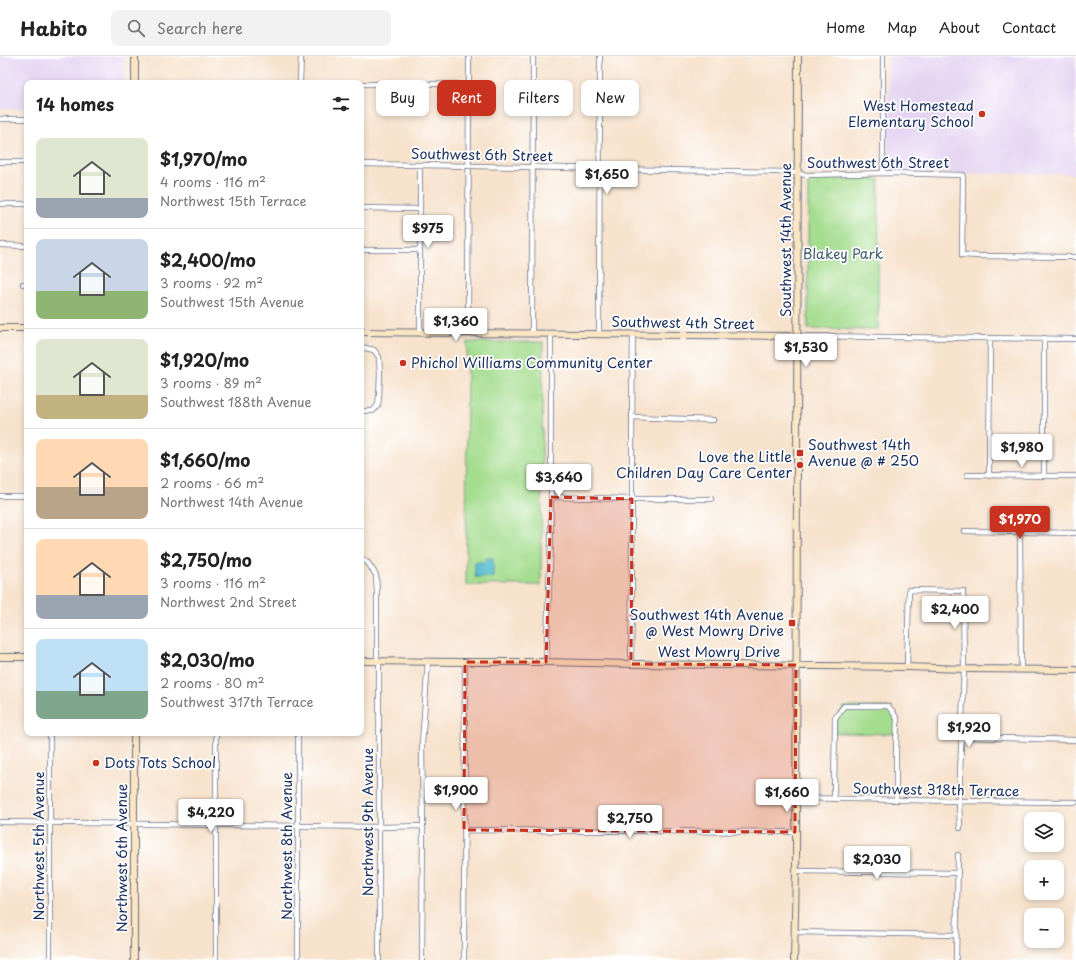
<!DOCTYPE html>
<meta charset="utf-8">
<style>
:root{--surface:#fff;--page:#f2f2f2;--text:#222;--muted:#767676;--line:#e0e0e0;--accent:#c8321e}
body{margin:0;font-family:"Playpen Sans",sans-serif;background:var(--page);color:var(--text);height:100vh;display:flex;flex-direction:column;font-size:15px;white-space:nowrap}
*{box-sizing:border-box;margin:0}
p{font-size:13px;color:var(--muted)}
.icon{flex:none;width:22px;height:22px;fill:none;stroke:currentColor;stroke-width:2;stroke-linecap:round;stroke-linejoin:round}
.map{position:relative;flex:1;overflow:hidden}
.details{position:absolute;left:24px;top:24px;width:340px;height:656px;display:flex;flex-direction:column;background:var(--surface);border-radius:8px;box-shadow:0 2px 6px #0003}
.details>*{flex:none}
.top-card{position:absolute;left:376px;top:24px;width:380px;height:36px;display:flex;gap:8px}
.buttons{position:absolute;left:1024px;top:756px;display:grid;gap:8px}
.buttons a{display:grid;place-items:center;width:40px;height:40px;border-radius:8px;background:var(--surface);box-shadow:0 2px 6px #0003;font-size:20px}
.price{position:absolute;translate:-50% -34px;padding:0 9px;border-radius:4px;background:#fff;color:#222;font-size:13px;line-height:26px;filter:drop-shadow(0 1px 2px #0008)}
.price::after{content:'';position:absolute;left:50%;top:24px;width:12px;height:9px;margin-left:-6px;background:inherit;clip-path:polygon(0 0,100% 0,50% 100%)}
.price.active{background:var(--accent);color:#fff}
ul{padding:0;list-style:none}
li{display:flex;align-items:center;gap:12px;height:100px;padding:0 12px}
li+li{border-top:1px solid var(--line)}
li span{display:grid;place-items:center;flex:none;width:112px;height:80px;border-radius:8px;color:#555}
li>.icon{margin-inline-start:auto}
span .icon{width:48px;height:48px;fill:#fffc;stroke-width:1}
li b{font-size:17px}
h2{display:flex;justify-content:space-between;align-items:center;height:48px;padding:0 12px;font-size:17px}
.pill{padding:0 14px;border-radius:8px;background:var(--surface);box-shadow:0 2px 6px #0003;font-size:14px;line-height:36px}
.pill.active{background:var(--accent);color:#fff}
header{display:flex;align-items:center;gap:24px;box-sizing:border-box;height:56px;padding:0 20px;background:var(--surface);border-bottom:1px solid var(--line)}
header strong{font-size:19px}
nav{display:flex;gap:22px;margin-inline-start:auto;font-size:14px}
.search{width:280px;height:36px;background:var(--page);display:flex;align-items:center;gap:10px;box-sizing:border-box;padding:0 14px;border-radius:8px;color:var(--muted);font-size:15px}
.map>svg:first-child{display:block}
</style>
<header>
<strong>Habito</strong>
<div class="search"><svg class="icon" aria-label="search" viewBox="0 0 24 24"><circle cx="10" cy="10" r="6"/><path d="M15 15l6 6"/></svg>Search here</div>
<nav><a>Home</a><a>Map</a><a>About</a><a>Contact</a></nav>
</header>
<div class="map">
<svg width="1076" height="904" viewBox="0 0 1076 904">
<rect width="100%" height="100%" fill="#fff"/>
<filter id="ink" filterUnits="userSpaceOnUse"><feTurbulence type="fractalNoise" baseFrequency=".025" numOctaves="2"/><feDisplacementMap in="SourceGraphic" scale="8" xChannelSelector="R" yChannelSelector="G"/><feConvolveMatrix kernelMatrix="1 2 1 2 8 2 1 2 1" color-interpolation-filters="sRGB"/></filter>
<filter id="wash" filterUnits="userSpaceOnUse"><feTurbulence type="fractalNoise" baseFrequency=".012" numOctaves="4" result="noise"/><feDisplacementMap in="SourceGraphic" scale="16" xChannelSelector="R" yChannelSelector="G"/><feGaussianBlur stdDeviation="0.9" result="paint"/><feColorMatrix in="noise" values="0 0 0 0 0 0 0 0 0 0 0 0 0 0 0 0 0 1.4 0 .05"/><feComposite in="paint" operator="in"/></filter>
<g filter="url(#wash)">
<rect width="100%" height="100%" fill="#f7e2cc"/>
<path fill="#e4d3f2" d="M0,0H125L124,27H27V53H0Z
M889,0H1076V118L888,117Z"/>
<path fill="#a5dd8f" stroke="#608676" d="M808,122L879,123L878,274L808,273Z
M467,286H543L541,529H466Z
M844,651H888L897,664L896,678L836,677V662Z"/>
<path fill="#54bed0" stroke="#387697" d="M486,502H493V521H475V506H486Z"/>
</g>
<g filter="url(#ink)">
<g fill="none" stroke-linecap="round" stroke-linejoin="round">
<defs>
<path id="street" d="M300,27L301,0
M361,28H456
M0,63H27
M0,106H27
M361,108L525,111L606,113L789,116L807,119L888,117L963,119L962,199L978,200L1076,201
M420,109V276
M883,117V0
M0,148H27
M361,152L420,153
M0,189L27,190
M361,194H420
M23,228H27
M468,277L469,0
M532,277L533,0
M599,278L600,0
M797,280L1076,283
M361,291L374,294L379,301L380,317L379,340L378,349L373,355H361
M632,361L713,364
M967,419L1076,420
M989,420L990,282
M1044,420V282
M0,440H27
M551,441L632,443H711
M964,475L1076,477
M1020,475L1021,613
M361,502L368,507L376,519L377,538V605
M546,606L551,485V278
M631,608C633,498 631,388 633,279
M907,611L909,534L963,535L964,613L959,745L960,772
M961,681L1076,684
M796,742L959,745L1076,746
M834,743L835,662L844,650H888L893,656L897,663L896,696V744
M0,766L379,771L423,770
M464,774L795,776
M796,815L958,817
M794,876L956,879
M50,904V677
M216,904V677
M298,904V677
M379,904V605
M422,904L423,770L422,688L428,605
M464,904L465,606
M956,904L958,799"/>
<path id="secondary" d="M135,0V27
M0,272H27
M361,276L797,280
M0,601H27
M361,605L462,606H546L631,608L907,611L964,613L1076,614
M134,904V677
M794,904L796,815L798,0"/>
</defs>
<use href="#street" stroke="#686e84" stroke-width="6"/>
<use href="#secondary" stroke="#686e84" stroke-width="8"/>
<use href="#street" stroke="#fff" stroke-width="4.5"/>
<use href="#secondary" stroke="#fbe6c3" stroke-width="6"/>
</g>
</g>
<path fill="#c8321e" fill-opacity="0.2" stroke="#c8321e" stroke-width="3" stroke-dasharray="8 5" stroke-linejoin="round" d="M551,441L632,443L631,608L796,609L795,776L464,774L465,606H546Z"/>
<g fill="#c8321e" stroke="#fff" stroke-width="1.5">
<circle cx="982" cy="58" r="4"/>
<circle cx="403" cy="307" r="4"/>
<rect x="796" y="393" width="8" height="8" rx="2"/>
<circle cx="800" cy="409" r="4"/>
<rect x="788" y="563" width="8" height="8" rx="2"/>
<circle cx="96" cy="707" r="4"/>
</g>
<g text-anchor="middle" stroke-width="3.5" stroke-linejoin="round" paint-order="stroke">
<g font-size="14" fill="#1b2f5e" stroke="#fff" text-anchor="end">
<text x="974" y="55">West Homestead<tspan x="974" dy="16">Elementary School</tspan></text>
<text x="411" y="312" text-anchor="start">Phichol Williams Community Center</text>
<text x="808" y="394" text-anchor="start">Southwest 14th<tspan x="808" dy="16">Avenue @ # 250</tspan></text>
<text x="792" y="406">Love the Little<tspan x="792" dy="16">Children Day Care Center</tspan></text>
<text x="784" y="564">Southwest 14th Avenue<tspan x="784" dy="16">@ West Mowry Drive</tspan></text>
<text x="104" y="712" text-anchor="start">Dots Tots School</text>
</g>
<g font-size="14" fill="#1b2f5e" stroke="#fff">
<text transform="translate(482 99) rotate(1)" y="5">Southwest 6th Street</text>
<text x="878" y="112">Southwest 6th Street</text>
<text transform="translate(786 184) rotate(-90)" y="5">Southwest 14th Avenue</text>
<text transform="translate(683 267) rotate(1)" y="5">Southwest 4th Street</text>
<text x="719" y="601">West Mowry Drive</text>
<text transform="translate(936 734) rotate(1)" y="5">Southwest 318th Terrace</text>
<text transform="translate(368 766) rotate(-90)" y="5">Northwest 9th Avenue</text>
<text transform="translate(39 790) rotate(-90)" y="5">Northwest 5th Avenue</text>
<text transform="translate(287 790) rotate(-90)" y="5">Northwest 8th Avenue</text>
<text transform="translate(122 802) rotate(-90)" y="5">Northwest 6th Avenue</text>
</g>
<g font-size="14" fill="#3e5a6a" stroke="#fff">
<text x="843" y="203">Blakey Park</text>
</g>
</g>
</svg>
<div class="buttons">
<a><svg class="icon" aria-label="layers" viewBox="0 0 24 24"><path d="M12 4l9 5-9 5-9-5zM3 14l9 5 9-5"/></svg></a>
<a>+</a>
<a>−</a>
</div>
<b class="price" style="left:607px;top:139px">$1,650</b>
<b class="price" style="left:428px;top:193px">$975</b>
<b class="price" style="left:456px;top:286px">$1,360</b>
<b class="price" style="left:806px;top:312px">$1,530</b>
<b class="price" style="left:1022px;top:412px">$1,980</b>
<b class="price" style="left:559px;top:442px">$3,640</b>
<b class="price active" style="left:1020px;top:484px">$1,970</b>
<b class="price" style="left:955px;top:574px">$2,400</b>
<b class="price" style="left:969px;top:692px">$1,920</b>
<b class="price" style="left:456px;top:755px">$1,900</b>
<b class="price" style="left:787px;top:757px">$1,660</b>
<b class="price" style="left:211px;top:777px">$4,220</b>
<b class="price" style="left:630px;top:783px">$2,750</b>
<b class="price" style="left:877px;top:824px">$2,030</b>
<div class="top-card">
<a class="pill">Buy</a>
<a class="pill active">Rent</a>
<a class="pill">Filters</a>
<a class="pill">New</a>
</div>
<section class="details">
<h2>14 homes<svg class="icon" aria-label="filters" viewBox="0 0 24 24"><path d="M4 7h16M4 17h16"/><circle cx="9" cy="7" r="2"/><circle cx="15" cy="17" r="2"/></svg></h2>
<ul>
<li><span style="background:linear-gradient(#dfe7d0 75%,#9aa5b1 0)"><svg class="icon" aria-label="home" viewBox="0 0 24 24"><path d="M3 11l9-7 9 7M6 9v11h12V9"/></svg></span><div><b>$1,970/mo</b><p>4 rooms · 116 m²</p><p>Northwest 15th Terrace</p></div></li>
<li><span style="background:linear-gradient(#c9d6e8 65%,#8fb573 0)"><svg class="icon" aria-label="home" viewBox="0 0 24 24"><path d="M3 11l9-7 9 7M6 9v11h12V9"/></svg></span><div><b>$2,400/mo</b><p>3 rooms · 92 m²</p><p>Southwest 15th Avenue</p></div></li>
<li><span style="background:linear-gradient(#dfe7d0 70%,#c2b280 0)"><svg class="icon" aria-label="home" viewBox="0 0 24 24"><path d="M3 11l9-7 9 7M6 9v11h12V9"/></svg></span><div><b>$1,920/mo</b><p>3 rooms · 89 m²</p><p>Southwest 188th Avenue</p></div></li>
<li><span style="background:linear-gradient(#ffd9b3 60%,#b9a48a 0)"><svg class="icon" aria-label="home" viewBox="0 0 24 24"><path d="M3 11l9-7 9 7M6 9v11h12V9"/></svg></span><div><b>$1,660/mo</b><p>2 rooms · 66 m²</p><p>Northwest 14th Avenue</p></div></li>
<li><span style="background:linear-gradient(#ffd9b3 70%,#9aa5b1 0)"><svg class="icon" aria-label="home" viewBox="0 0 24 24"><path d="M3 11l9-7 9 7M6 9v11h12V9"/></svg></span><div><b>$2,750/mo</b><p>3 rooms · 116 m²</p><p>Northwest 2nd Street</p></div></li>
<li><span style="background:linear-gradient(#bfe0f5 65%,#7fa58c 0)"><svg class="icon" aria-label="home" viewBox="0 0 24 24"><path d="M3 11l9-7 9 7M6 9v11h12V9"/></svg></span><div><b>$2,030/mo</b><p>2 rooms · 80 m²</p><p>Southwest 317th Terrace</p></div></li>
</ul>
</section>
</div>
